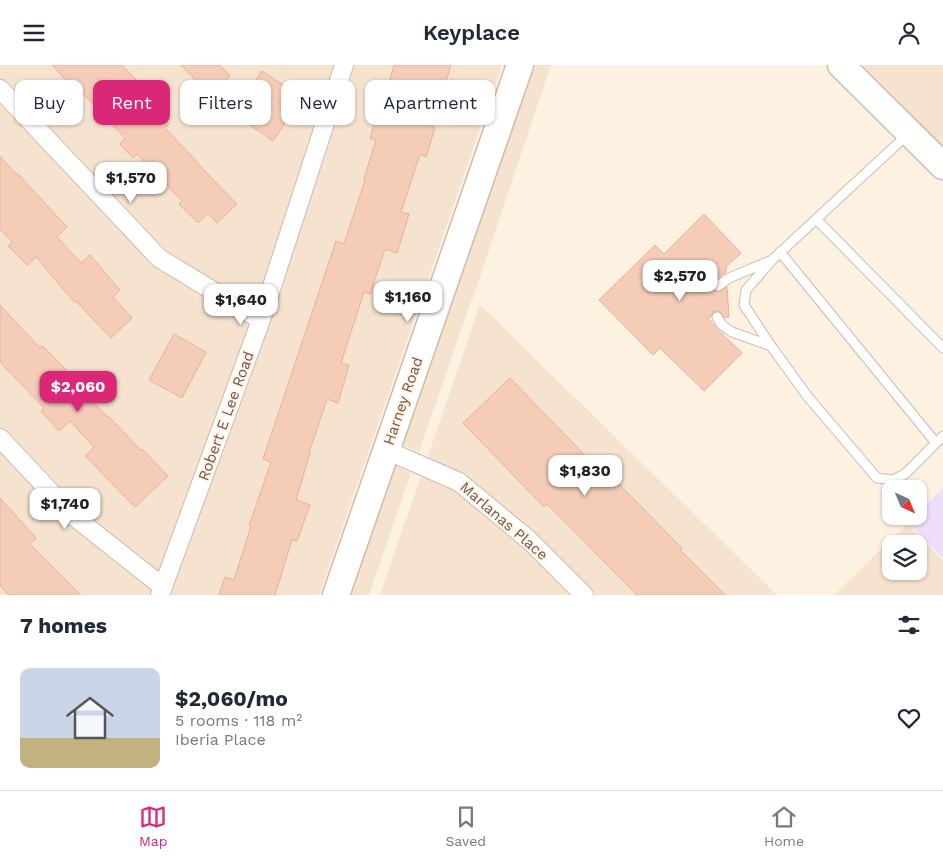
<!DOCTYPE html>
<meta charset="utf-8">
<style>
:root{--surface:#fff;--page:#f2f2f3;--text:#1f2937;--muted:#747a83;--line:#e0e1e3;--accent:#db2777}
body{margin:0;font-family:"Work Sans",sans-serif;background:var(--page);color:var(--text);height:100vh;display:flex;flex-direction:column;font-size:19px;white-space:nowrap}
*{box-sizing:border-box;margin:0}
p{font-size:16px;color:var(--muted)}
.icon{flex:none;width:28px;height:28px;fill:none;stroke:currentColor;stroke-width:2;stroke-linecap:round;stroke-linejoin:round}
.map{position:relative;height:530px;overflow:hidden}
.side{display:flex;flex-direction:column;background:var(--surface);flex:1}
.side>*{flex:none}
.guide{position:absolute;left:15px;top:15px;width:500px;height:45px;display:flex;gap:10px}
.needle{width:32px;rotate:136deg}
.fabs{position:absolute;left:882px;top:415px;display:grid;gap:10px}
.fabs a{display:grid;place-items:center;width:45px;height:45px;border-radius:10px;background:var(--surface);box-shadow:0 1px 4px #0004;font-size:25px}
.price{position:absolute;translate:-50% -42px;padding:0 11px;border-radius:10px;background:#fff;color:#222;font-size:16px;line-height:32px;filter:drop-shadow(0 1px 2px #0008)}
.price::after{content:'';position:absolute;left:50%;top:30px;width:15px;height:11px;margin-left:-8px;background:inherit;clip-path:polygon(0 0,100% 0,50% 100%)}
.price.selected{background:var(--accent);color:#fff}
ul{padding:0;list-style:none}
li{display:flex;align-items:center;gap:15px;height:125px;padding:0 20px}
li+li{border-top:1px solid var(--line)}
li span{display:grid;place-items:center;flex:none;width:140px;height:100px;border-radius:10px;color:#555}
li>.icon{margin-inline-start:auto}
span .icon{width:60px;height:60px;fill:#fffc;stroke-width:1}
li b{font-size:21px}
h2{display:flex;justify-content:space-between;align-items:center;height:60px;padding:0 20px;font-size:21px}
.tag{padding:0 18px;border-radius:10px;background:var(--surface);box-shadow:0 1px 4px #0004;font-size:18px;line-height:45px}
.tag.selected{background:var(--accent);color:#fff}
header{display:flex;justify-content:space-between;align-items:center;height:65px;padding:0 20px;background:var(--surface);font-size:22px;font-weight:600}
.tabs{display:flex;justify-content:space-around;align-items:center;height:70px;border-top:1px solid var(--line);background:var(--surface);font-size:14px;color:var(--muted)}
.tabs a{display:grid;justify-items:center;gap:2px}
.tabs .selected{color:var(--accent)}
.map>svg:first-child{display:block}
</style>
<header><svg class="icon" aria-label="menu" viewBox="0 0 24 24"><path d="M4 6h16M4 12h16M4 18h16"/></svg>Keyplace<svg class="icon" aria-label="person" viewBox="0 0 24 24"><circle cx="12" cy="8" r="4"/><path d="M4 21q1-7 8-7t8 7"/></svg></header>
<div class="map">
<svg width="943" height="530" viewBox="0 0 943 530">
<rect width="100%" height="100%" fill="#fdf1e2"/>
<path fill="#f5e2cf" fill-rule="evenodd" d="M0,0H502L319,530H0Z
M532,0H551L473,233L471,236L419,387L401,379Z
M863,0H943V81Z
M480,240L777,530H380Z
M394,400L411,408L369,530H349Z
M907,459L943,496V530H834ZM891,479H919V506H891Z"/>
<path fill="#eedefa" d="M943,423V494L908,458L915,451H919V447Z"/>
<path fill="#f4ccb8" stroke="#e8b197" d="M52,0H122L141,20L136,25L169,59L165,63L198,98V99L237,139L217,158L208,148L198,158L179,139L182,136L137,89L133,93L120,79L125,73L73,18L70,20Z
M181,0H220L230,11L210,30Z
M394,0H451L432,61L435,63L426,92L420,89L401,147L409,149L397,188L385,184L370,229L364,227L341,298L349,300L338,338L327,334L309,388H310L296,435L310,440L297,476L292,475L275,530H219L225,512L234,515L251,461H249L271,397L263,394L336,176L344,179L365,115L364,114L376,75L370,73L379,44L381,45Z
M262,6L289,24L279,38L292,47L273,76L234,49Z
M0,91L16,109L17,108L67,162L57,172L81,198L90,190L120,225L113,232L132,253L111,273L76,236L75,238L36,192L27,200L8,181L12,177L0,164Z
M704,149L741,188L726,202V207L714,216L712,219L713,224L716,227L721,226L727,222L729,252H724L720,247L717,246L713,247L711,252H707L718,265L742,288L704,326L660,283L653,290L599,235L655,180L664,189Z
M0,240L40,283L43,281L70,309L69,310L107,352L108,351L141,385L142,384L168,411L135,442L85,391L94,382L70,356L59,366L41,346L44,343L0,297Z
M174,269L206,287L182,333L149,315Z
M510,313L602,408L605,405L682,483L680,485L725,530H637L547,439L544,442L463,358Z
M0,433L36,473L30,479L81,530H9L0,521Z"/>
<g fill="none" stroke-linecap="round" stroke-linejoin="round">
<defs>
<path id="lane" d="M907,70L772,195L746,225L744,240L771,281L808,332L877,413L893,415L905,409L943,371
M816,154L943,283
M780,187L936,378
M718,221L729,213L770,196
M717,252L722,260L732,267L771,281"/>
<path id="street" d="M0,24L159,193L261,255
M0,373L72,450L163,522
M386,385L459,417L529,475L584,530
M160,530L261,255L344,0"/>
<path id="secondary" d="M841,0L943,101
M336,530L520,0"/>
</defs>
<use href="#lane" stroke="#d1b9ab" stroke-width="11"/>
<use href="#street" stroke="#d1b9ab" stroke-width="20"/>
<use href="#secondary" stroke="#d5b9a7" stroke-width="29"/>
<use href="#lane" stroke="#fff" stroke-width="9"/>
<use href="#street" stroke="#fff" stroke-width="18"/>
<use href="#secondary" stroke="#fff" stroke-width="26"/>
</g>
<g text-anchor="middle" stroke-width="4" stroke-linejoin="round" paint-order="stroke">
<g font-size="15" fill="#765547" stroke="#fff5e9">
<text transform="translate(403 336) rotate(-71)" y="5">Harney Road</text>
<text transform="translate(226 351) rotate(-70)" y="5">Robert E Lee Road</text>
<text transform="translate(504 456) rotate(41)" y="5">Marlanas Place</text>
</g>
</g>
</svg>
<div class="fabs">
<a><svg class="needle" viewBox="-14 -14 28 28"><path d="M0-13l5 13h-10z" fill="#e53935"/><path d="M0 13l5-13h-10z" fill="#747a83"/></svg></a>
<a><svg class="icon" aria-label="layers" viewBox="0 0 24 24"><path d="M12 4l9 5-9 5-9-5zM3 14l9 5 9-5"/></svg></a>
</div>
<b class="price" style="left:131px;top:139px">$1,570</b>
<b class="price" style="left:680px;top:237px">$2,570</b>
<b class="price" style="left:408px;top:258px">$1,160</b>
<b class="price" style="left:241px;top:261px">$1,640</b>
<b class="price selected" style="left:78px;top:348px">$2,060</b>
<b class="price" style="left:585px;top:432px">$1,830</b>
<b class="price" style="left:65px;top:465px">$1,740</b>
<div class="guide">
<a class="tag">Buy</a>
<a class="tag selected">Rent</a>
<a class="tag">Filters</a>
<a class="tag">New</a>
<a class="tag">Apartment</a>
</div>
</div>
<section class="side">
<h2>7 homes<svg class="icon" aria-label="filters" viewBox="0 0 24 24"><path d="M4 7h16M4 17h16"/><circle cx="9" cy="7" r="2"/><circle cx="15" cy="17" r="2"/></svg></h2>
<ul>
<li><span style="background:linear-gradient(#c9d6e8 70%,#c2b280 0)"><svg class="icon" aria-label="home" viewBox="0 0 24 24"><path d="M3 11l9-7 9 7M6 9v11h12V9"/></svg></span><div><b>$2,060/mo</b><p>5 rooms · 118 m²</p><p>Iberia Place</p></div><svg class="icon" aria-label="heart" viewBox="0 0 24 24"><path d="M12 20l-8-8c-3-5 5-10 8-4 3-6 11-1 8 4z"/></svg></li>
</ul>
</section>
<nav class="tabs">
<a class="selected"><svg class="icon" aria-label="map" viewBox="0 0 24 24"><path d="M3 6l6-2 6 2 6-2v14l-6 2-6-2-6 2zM9 4v14M15 6v14"/></svg>Map</a>
<a><svg class="icon" aria-label="saved" viewBox="0 0 24 24"><path d="M7 4h10v16l-5-4-5 4z"/></svg>Saved</a>
<a><svg class="icon" aria-label="home" viewBox="0 0 24 24"><path d="M3 11l9-7 9 7M6 9v11h12V9"/></svg>Home</a>
</nav>
